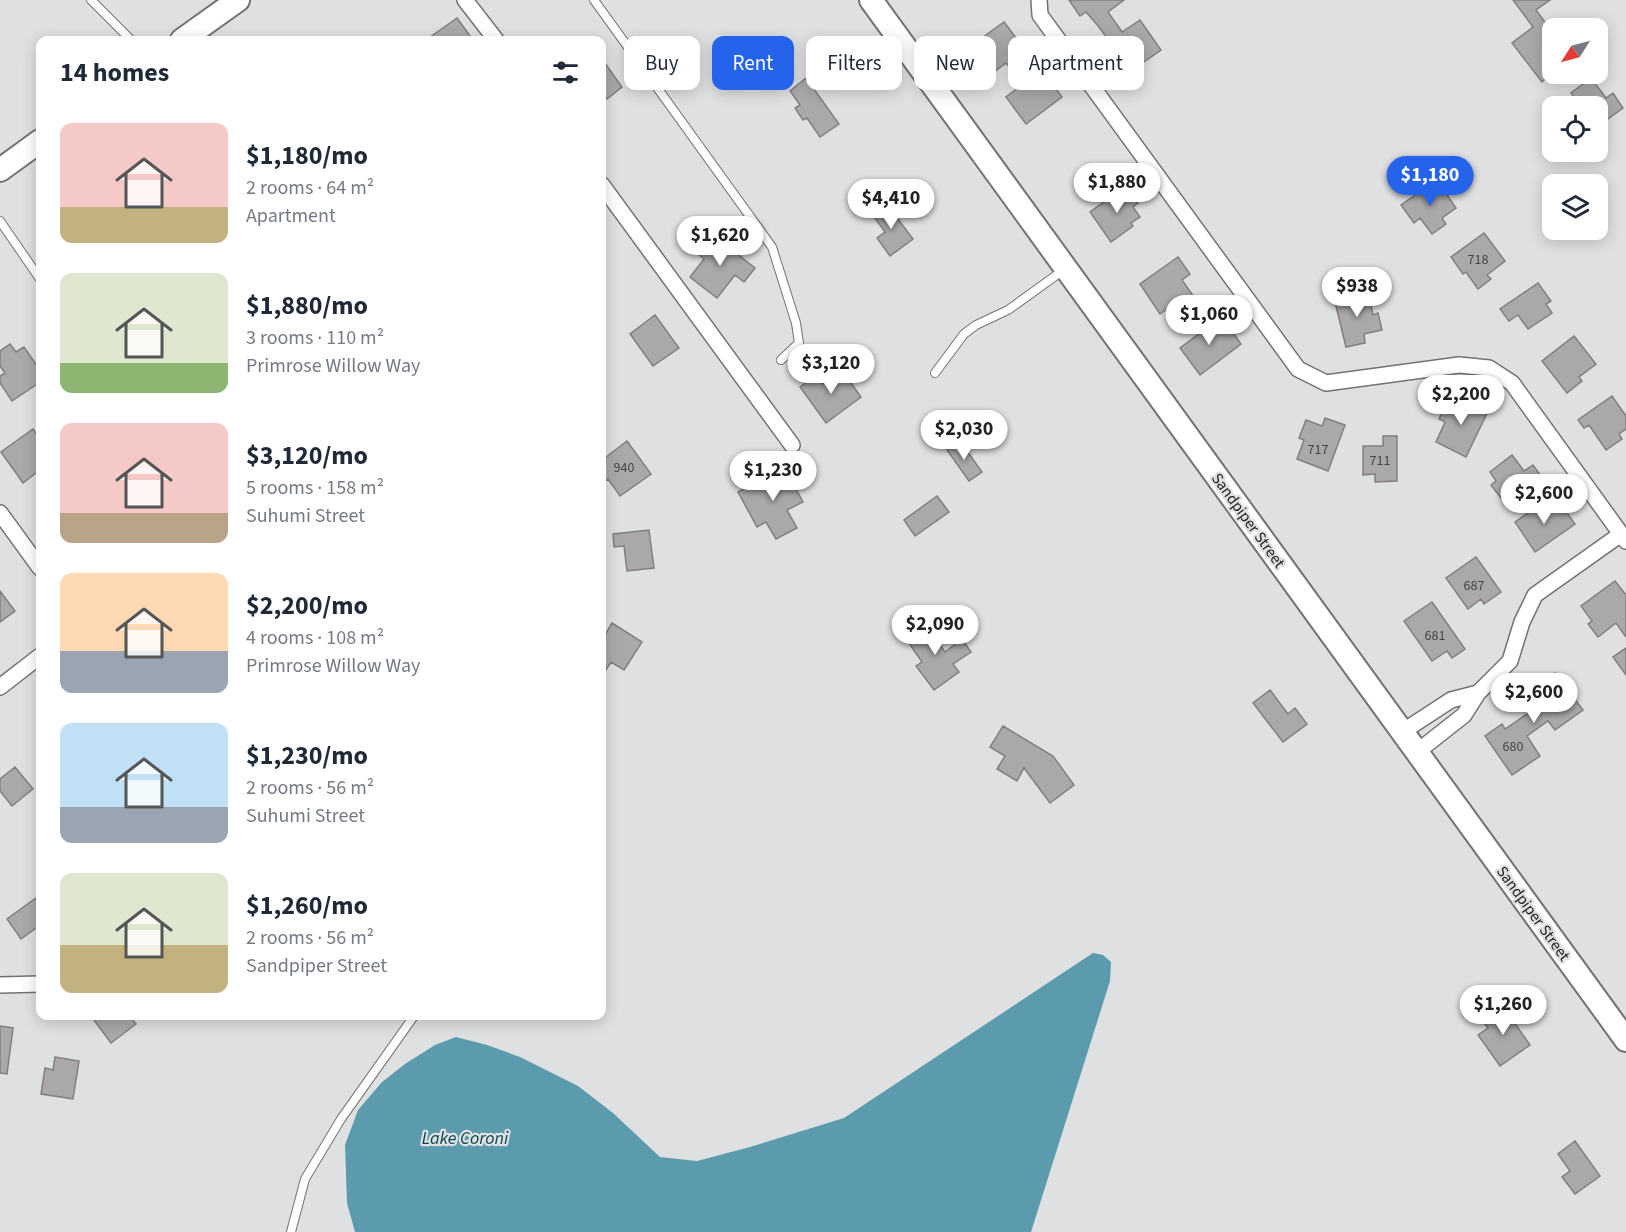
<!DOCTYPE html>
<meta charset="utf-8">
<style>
:root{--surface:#fff;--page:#f2f2f3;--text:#1f2937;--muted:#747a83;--accent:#2563eb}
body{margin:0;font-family:"Source Sans 3",sans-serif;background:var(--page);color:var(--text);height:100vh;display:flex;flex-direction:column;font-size:22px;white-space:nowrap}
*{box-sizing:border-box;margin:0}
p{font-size:20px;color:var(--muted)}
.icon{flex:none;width:33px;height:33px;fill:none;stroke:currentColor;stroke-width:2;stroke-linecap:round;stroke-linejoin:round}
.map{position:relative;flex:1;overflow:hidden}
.details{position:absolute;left:36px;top:36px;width:570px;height:984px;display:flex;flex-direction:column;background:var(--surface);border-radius:12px;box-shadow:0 3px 15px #0003}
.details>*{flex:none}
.banner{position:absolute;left:624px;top:36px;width:570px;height:54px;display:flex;gap:12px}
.needle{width:39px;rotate:234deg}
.tools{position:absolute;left:1542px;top:18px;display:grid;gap:12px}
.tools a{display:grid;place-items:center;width:66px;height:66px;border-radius:12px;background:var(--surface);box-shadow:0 3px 15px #0003;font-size:30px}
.price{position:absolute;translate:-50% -51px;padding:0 14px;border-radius:21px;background:#fff;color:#222;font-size:20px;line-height:39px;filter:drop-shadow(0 2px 3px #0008)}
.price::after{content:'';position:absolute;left:50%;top:36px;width:18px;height:14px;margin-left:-9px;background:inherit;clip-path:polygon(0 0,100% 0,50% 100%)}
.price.active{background:var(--accent);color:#fff}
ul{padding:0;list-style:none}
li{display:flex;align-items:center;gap:18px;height:150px;padding:0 24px}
li span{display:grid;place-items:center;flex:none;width:168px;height:120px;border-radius:12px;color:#555}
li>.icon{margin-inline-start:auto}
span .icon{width:72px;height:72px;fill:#fffc;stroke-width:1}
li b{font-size:26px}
h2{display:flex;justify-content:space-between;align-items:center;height:72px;padding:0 24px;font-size:26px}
.chip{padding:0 21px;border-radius:12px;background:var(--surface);box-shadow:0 3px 15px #0003;font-size:21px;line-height:54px}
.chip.active{background:var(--accent);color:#fff}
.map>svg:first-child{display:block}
</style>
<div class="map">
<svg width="1626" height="1232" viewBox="0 0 1626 1232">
<rect width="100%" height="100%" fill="#dfe0e2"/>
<path fill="#5b9bad" d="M1093,953L1103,955L1111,962L1110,981L1031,1232H355L347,1203L345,1145L358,1110L382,1082L405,1064L435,1045L456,1037L487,1045L520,1057L578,1086L613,1113L660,1157L697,1161L750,1147L844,1118Z"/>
<path fill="#aaa8a9" stroke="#817f80" stroke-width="1.5" d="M1069,0H1124L1108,12L1122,32L1140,20L1161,50L1125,75L1113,58L1119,55L1099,27L1086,12L1080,16Z
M1513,0H1550L1536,10L1552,32V73L1542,82L1512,43L1533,27Z
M457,18L473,40H426Z
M1004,22L1016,38L1010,43L1034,76L1036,74L1045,85L1050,81L1062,97L1026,124L1006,97L1023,84L1006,63L989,76L968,48Z
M602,59L622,87L607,99L602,92Z
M806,78L839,124L820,137L807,118L803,120L795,108L800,105L790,91Z
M1591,78L1606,98L1613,93L1623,108L1598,126V106H1580L1571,93Z
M1437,180L1456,208L1442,218L1446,224L1432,234L1420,218L1414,223L1401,205Z
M1126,186L1138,203L1133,207L1140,217L1131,223L1133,226L1111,242L1090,212Z
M886,203L913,239L890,256L877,238L885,232L872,214Z
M1484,233L1505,261L1487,275L1491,279L1478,289L1466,272L1463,274L1451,257Z
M712,234L755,268L744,282L735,275L717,298L690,277L704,259L697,253Z
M1178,257L1190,274L1182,280L1194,297L1180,307L1177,302L1160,314L1140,284Z
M1538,283L1551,301L1546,304L1552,313L1528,329L1518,315L1509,321L1500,309Z
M1368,291L1373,315L1378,313L1382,330L1364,334L1365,343L1346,347L1334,298Z
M655,315L679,348L653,366L630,334Z
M1210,318L1221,333L1229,327L1241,344L1200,375L1180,348L1200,333L1196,328Z
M1574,336L1596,364L1579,377L1582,381L1567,393L1542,361Z
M10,344L16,352L24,347L40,370V382L12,401L0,383V376L5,373L0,366V351Z
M842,370L861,397L826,423L800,387L816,376L823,384Z
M1612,396L1626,416V429L1619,434L1622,439L1606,450L1589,425L1584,428L1578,420Z
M1468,399L1489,409L1466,457L1436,442L1445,422L1439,419L1447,403L1463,410Z
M1325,418L1345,425L1328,471L1297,459L1304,440L1299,438L1306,420L1322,426Z
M33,429L40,439V470L23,483L1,452Z
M1383,436H1397V481L1375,482V474L1363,475V446H1383Z
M627,441L651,474L620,496L608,479L602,484V460Z
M960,441L982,472L969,481L947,450Z
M1512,455L1524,471L1533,465L1541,476L1505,503L1491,485L1496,481L1490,472Z
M784,467L803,502L787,510L797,528L776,539L766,522L757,527L738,492Z
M937,496L949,512L915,536L904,520Z
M1548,499L1557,511L1563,507L1575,524L1535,552L1515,522Z
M649,530L654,568L627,571L624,546L614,547L613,534Z
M1476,557L1501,592L1484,604L1481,599L1468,609L1446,578Z
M1615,581L1626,595V637L1616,623L1598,637L1588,624L1592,621L1581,606Z
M0,591L15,611L0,622Z
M1432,602L1465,649L1452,658L1447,651L1432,661L1404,621Z
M923,622L945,652L962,639L971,652L953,664L959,672L934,690L916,666L922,662L904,636Z
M612,623L642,642L624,670L611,662L602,676V640Z
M1626,648V675L1613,657Z
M1555,673L1583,710L1555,730L1548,721L1527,736L1540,756L1512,775L1485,736L1502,724L1505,729L1533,710L1528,703L1543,691L1539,685Z
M1270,690L1288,714L1295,708L1307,724L1283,742L1253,703Z
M1003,726L1053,756L1074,785L1050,803L1024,768L1017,781L997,769L1005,756L990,747Z
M15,767L33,789L12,806L0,791V779Z
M36,898L40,904V925L21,939L7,919Z
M1502,1005L1530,1045L1500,1066L1478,1035L1488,1028L1482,1020Z
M91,1016H129L136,1024L111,1043Z
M0,1026L13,1028L7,1074L0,1073Z
M55,1057L79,1061L73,1099L41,1094L45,1068L53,1070Z
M1575,1141L1600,1176L1575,1194L1562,1177L1570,1171L1558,1154Z"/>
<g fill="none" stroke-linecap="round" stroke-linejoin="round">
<defs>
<path id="lane" d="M91,0L131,40
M594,0L772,247L796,323L799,343L781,360
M0,221L40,279
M935,373L964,334L976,325L1008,310L1065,269
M291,1232L305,1179L341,1119L414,1016"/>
<path id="street" d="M465,0L496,40
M1039,0L1040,15L1298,369L1326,383L1459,365L1489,368L1512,383L1626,541
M602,185L792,445
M0,513L40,568
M0,687L40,656
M1402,732L1451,700L1478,693
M1417,752L1464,715L1478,693L1510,661L1522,622L1535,595L1621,534
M0,985L40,984"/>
<path id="secondary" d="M871,0L1626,1040
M182,40L238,0
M0,170L40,141"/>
</defs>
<use href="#lane" stroke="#717274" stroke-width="10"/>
<use href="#street" stroke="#717274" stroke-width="18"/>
<use href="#secondary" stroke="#717274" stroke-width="26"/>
<use href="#lane" stroke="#fff" stroke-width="8"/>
<use href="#street" stroke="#fff" stroke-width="15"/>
<use href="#secondary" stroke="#fff" stroke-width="22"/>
</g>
<g text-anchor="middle" stroke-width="4.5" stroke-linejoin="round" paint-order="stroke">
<g font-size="14" fill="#454445">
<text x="1478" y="264">718</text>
<text x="1318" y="454">717</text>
<text x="1380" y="465">711</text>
<text x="624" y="472">940</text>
<text x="1474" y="590">687</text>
<text x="1435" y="640">681</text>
<text x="1513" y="751">680</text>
</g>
<g font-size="16" fill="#232324" stroke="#dfe0e2">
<text transform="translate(1249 520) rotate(54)" y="6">Sandpiper Street</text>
<text transform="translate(1534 913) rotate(54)" y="6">Sandpiper Street</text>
</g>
<g font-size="18" font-style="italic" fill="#094553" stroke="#dfe0e2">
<text x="465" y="1144">Lake Coroni</text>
</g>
</g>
</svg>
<div class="tools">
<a><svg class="needle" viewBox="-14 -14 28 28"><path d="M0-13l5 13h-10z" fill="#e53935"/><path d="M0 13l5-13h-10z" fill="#747a83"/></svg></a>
<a><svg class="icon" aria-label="locate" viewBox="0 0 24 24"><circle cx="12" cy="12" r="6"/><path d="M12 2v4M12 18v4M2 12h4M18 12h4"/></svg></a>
<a><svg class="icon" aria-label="layers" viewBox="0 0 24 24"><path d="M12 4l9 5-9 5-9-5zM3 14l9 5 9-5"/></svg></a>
</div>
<b class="price active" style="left:1430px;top:207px">$1,180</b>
<b class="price" style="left:1117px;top:214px">$1,880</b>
<b class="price" style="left:891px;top:230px">$4,410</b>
<b class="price" style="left:720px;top:267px">$1,620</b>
<b class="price" style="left:1357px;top:318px">$938</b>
<b class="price" style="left:1209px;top:346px">$1,060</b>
<b class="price" style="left:831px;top:395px">$3,120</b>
<b class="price" style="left:1461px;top:426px">$2,200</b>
<b class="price" style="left:964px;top:461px">$2,030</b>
<b class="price" style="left:773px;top:502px">$1,230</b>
<b class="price" style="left:1544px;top:525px">$2,600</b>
<b class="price" style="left:935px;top:656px">$2,090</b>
<b class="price" style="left:1534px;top:724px">$2,600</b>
<b class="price" style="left:1503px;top:1036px">$1,260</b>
<div class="banner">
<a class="chip">Buy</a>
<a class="chip active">Rent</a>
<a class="chip">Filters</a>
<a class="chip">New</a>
<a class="chip">Apartment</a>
</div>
<section class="details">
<h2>14 homes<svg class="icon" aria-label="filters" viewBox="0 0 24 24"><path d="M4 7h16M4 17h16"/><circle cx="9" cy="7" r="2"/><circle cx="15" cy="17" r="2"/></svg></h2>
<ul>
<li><span style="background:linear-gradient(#f6c9c9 70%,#c2b280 0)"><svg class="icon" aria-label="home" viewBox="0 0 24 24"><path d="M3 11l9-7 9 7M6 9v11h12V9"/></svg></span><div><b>$1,180/mo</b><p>2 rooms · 64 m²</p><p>Apartment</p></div></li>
<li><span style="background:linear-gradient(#dfe7d0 75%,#8fb573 0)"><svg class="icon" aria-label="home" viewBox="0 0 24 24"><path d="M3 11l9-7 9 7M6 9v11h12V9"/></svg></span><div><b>$1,880/mo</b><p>3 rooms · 110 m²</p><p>Primrose Willow Way</p></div></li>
<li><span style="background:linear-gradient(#f6c9c9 75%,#b9a48a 0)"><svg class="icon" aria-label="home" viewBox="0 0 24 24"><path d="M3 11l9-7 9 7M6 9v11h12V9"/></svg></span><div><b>$3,120/mo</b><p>5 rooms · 158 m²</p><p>Suhumi Street</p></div></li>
<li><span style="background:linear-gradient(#ffd9b3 65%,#9aa5b1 0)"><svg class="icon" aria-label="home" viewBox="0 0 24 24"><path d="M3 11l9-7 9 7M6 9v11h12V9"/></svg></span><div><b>$2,200/mo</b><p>4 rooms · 108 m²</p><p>Primrose Willow Way</p></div></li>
<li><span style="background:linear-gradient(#bfe0f5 70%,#9aa5b1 0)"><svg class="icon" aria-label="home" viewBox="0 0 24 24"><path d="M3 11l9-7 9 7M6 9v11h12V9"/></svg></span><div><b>$1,230/mo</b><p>2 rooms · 56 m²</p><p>Suhumi Street</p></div></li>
<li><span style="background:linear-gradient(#dfe7d0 60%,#c2b280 0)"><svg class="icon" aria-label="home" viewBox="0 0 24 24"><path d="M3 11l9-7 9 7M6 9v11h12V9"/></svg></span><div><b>$1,260/mo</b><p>2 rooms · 56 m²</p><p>Sandpiper Street</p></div></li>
</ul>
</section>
</div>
